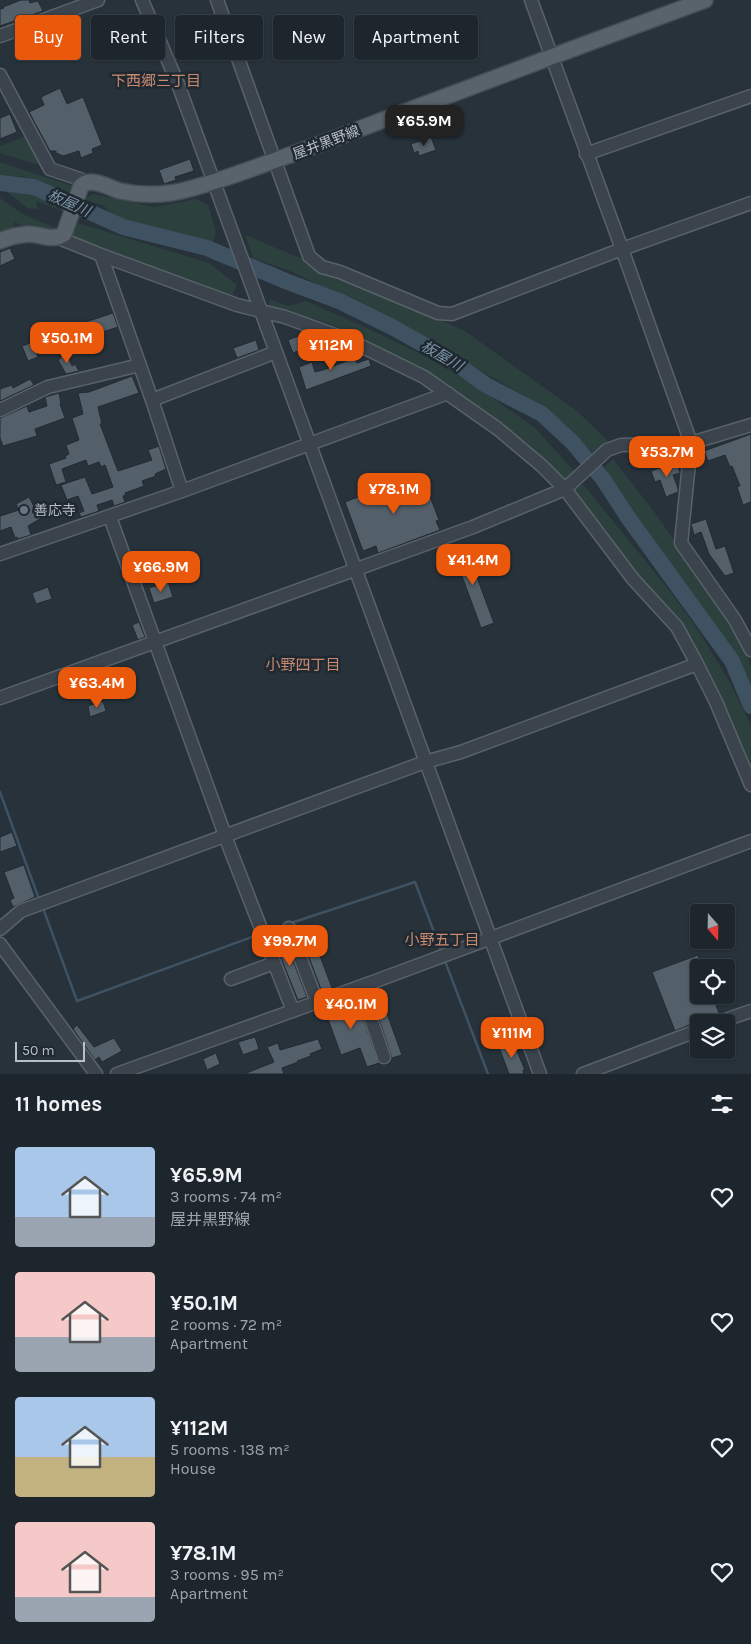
<!DOCTYPE html>
<meta charset="utf-8">
<style>
:root{--surface:#1d262c;--page:#252e34;--text:#f1f3f6;--muted:#a0a5a9;--line:#3b4348;--accent:#ea580c}
body{margin:0;font-family:Karla,"Noto Sans JP",sans-serif;background:var(--page);color:var(--text);height:100vh;display:flex;flex-direction:column;font-size:19px;white-space:nowrap}
*{box-sizing:border-box;margin:0}
p{font-size:16px;color:var(--muted)}
.icon{flex:none;width:28px;height:28px;fill:none;stroke:currentColor;stroke-width:2;stroke-linecap:round;stroke-linejoin:round}
.map{position:relative;height:1074px;overflow:hidden}
.panel{display:flex;flex-direction:column;background:var(--surface);flex:1}
.panel>*{flex:none}
.guide{position:absolute;left:15px;top:15px;width:500px;height:45px;display:flex;gap:10px}
.needle{width:32px;rotate:160deg}
.controls{position:absolute;left:690px;top:904px;display:grid;gap:10px}
.controls a{display:grid;place-items:center;width:45px;height:45px;border-radius:5px;background:var(--surface);box-shadow:0 1px 4px #0004,0 0 0 1px var(--line);font-size:25px}
.scale{position:absolute;left:15px;bottom:12px;width:70px;box-sizing:border-box;padding-left:5px;border:2px solid #b7bfc7;border-top:0;font-size:14px;line-height:18px;white-space:nowrap;color:#b7bfc7;-webkit-text-stroke:4px #202931;paint-order:stroke}
.price{position:absolute;translate:-50% -42px;padding:0 11px;border-radius:10px;background:var(--accent);color:#fff;font-size:16px;line-height:32px;filter:drop-shadow(0 1px 2px #0008)}
.price::after{content:'';position:absolute;left:50%;top:30px;width:15px;height:11px;margin-left:-8px;background:inherit;clip-path:polygon(0 0,100% 0,50% 100%)}
.price.current{background:#222;color:#fff}
ul{padding:0;list-style:none}
li{display:flex;align-items:center;gap:15px;height:125px;padding:0 15px}
li span{display:grid;place-items:center;flex:none;width:140px;height:100px;border-radius:5px;color:#555}
li>.icon{margin-inline-start:auto}
span .icon{width:60px;height:60px;fill:#fffc;stroke-width:1}
li b{font-size:21px}
h2{display:flex;justify-content:space-between;align-items:center;height:60px;padding:0 15px;font-size:21px}
.tag{padding:0 18px;border-radius:5px;background:var(--surface);box-shadow:0 1px 4px #0004,0 0 0 1px var(--line);font-size:18px;line-height:45px}
.tag.current{background:var(--accent);color:#fff}
.map>svg:first-child{display:block}
</style>
<div class="map">
<svg width="751" height="1074" viewBox="0 0 751 1074">
<rect width="100%" height="100%" fill="#27323b"/>
<path fill="#2c403e" d="M26,136L39,162L38,165L0,153V146Z
M0,162L76,187L72,193L21,176L0,180Z
M7,184L34,187L57,201L69,214L36,201L38,209L27,208L6,191Z
M93,194L154,207L196,199L208,205L216,232L213,242H199L123,227L104,206L85,199Z
M0,198L21,213L62,231L42,238L13,221L17,230L0,236Z
M78,223L209,263L237,285L232,296L71,236Z
M245,235L322,267L465,331L577,411L609,442L595,455L555,416L526,397L432,342L295,273L253,258Z
M269,299L288,306L306,301L371,330L427,357L476,386L535,428L575,472L564,482L534,449L456,391L406,361L370,345L359,336L319,320L270,309Z
M613,459L655,513L703,581L747,656L751,666V692L698,603L653,545L604,467Z
M583,484L669,590L698,630L729,681L751,725V768L685,637L574,490Z"/>
<g fill="none" stroke-linecap="round" stroke-linejoin="round">
<path stroke="#3f5262" stroke-width="2.5" d="M0,792L39,899
M43,908L77,1001L260,934
M291,923L415,882L442,953
M267,931L286,925
M445,961L488,1074"/>
<path stroke="#3f5262" stroke-width="16" d="M0,183L34,187L123,227L207,248L288,282L339,301L392,327L451,360L486,385L542,414L573,443L603,479L627,516L732,661L751,706"/>
</g>
<path fill="#535f69" stroke="#222b33" d="M21,0H29L30,3L38,1L43,11L0,26V9L4,8L3,7Z
M60,88L67,104L83,97L102,145L92,149L93,153L81,158L79,151L63,156L56,153V151H50L29,112L44,105L41,97Z
M10,114L17,132L0,139V118Z
M431,137L436,150L419,156L418,151L414,153L411,144Z
M190,159L194,171L175,177L176,180L164,184L159,170Z
M10,248L15,259L0,266V252Z
M113,313L118,327L69,343L64,329Z
M301,335L302,338L311,335L317,337L321,348L309,352L307,347L293,353L288,340Z
M256,340L259,350L237,358L233,348Z
M33,342L38,357L28,361L22,346Z
M351,350L357,363L369,359L371,366L306,390L299,367L312,362L315,372L323,370L347,361L344,353Z
M67,353L72,366L75,364L79,371L66,374L58,360L61,358L60,355Z
M132,376L139,393L98,407L102,424H100L118,471L152,460L148,450L159,446L166,469L155,474L156,476L142,481L144,486L125,493L126,495L123,496L125,502L114,506L112,500L97,505L99,511L81,517L79,513L84,511L78,496L67,500L61,485L85,477L92,494L113,487L105,465L101,467L99,462L88,466L86,460L62,469L66,482L56,485L49,464L66,458L65,456L69,454L66,445L79,440L72,418L83,414L78,393L89,392Z
M30,379L34,385L0,401V389L12,385L13,388Z
M59,393L61,404H60L65,418L35,429L37,436L3,446L0,438V418L27,406L29,412L47,406L45,397Z
M751,434V502L743,505L737,487L740,486L732,466L730,467L725,455L708,461L704,451Z
M677,462L680,473L673,475L678,488V492L666,497L660,480L655,482L651,471Z
M421,473L439,520L436,521L440,530L378,553L376,546L363,551L345,502Z
M29,497L35,508L37,506L43,517L28,526L31,535L18,539L17,537L15,538L11,527L0,531V516L19,510L16,504Z
M706,519L716,549L725,546L734,573L725,576L709,554L701,532L694,535L691,524Z
M465,545L494,623L481,628L452,549Z
M168,582L173,597L154,603L149,588Z
M48,587L52,599L36,604L32,593Z
M139,622L145,637L138,640L132,625Z
M103,701L106,711L90,717L88,706Z
M12,832L17,846L0,852V837Z
M24,865L35,897L13,907L10,900L14,898L4,872Z
M308,924L332,988L322,992L298,928Z
M283,935L307,997L298,1000L273,938Z
M698,955L702,968H699V995H712L719,1013L712,1019L702,1022H696L675,1031L652,972Z
M378,989L402,1055L392,1058L370,992Z
M351,999H356L379,1063L367,1067L360,1048L341,1055L324,1008Z
M77,1025L94,1047L114,1038L122,1051L102,1062L99,1057L95,1060L73,1029Z
M255,1037L259,1049L243,1055L238,1042Z
M318,1039L322,1049L310,1054L311,1056L297,1061L298,1062L282,1068L284,1074H244L274,1062L267,1047L278,1043L280,1050Z
M513,1042L525,1070H523L524,1074H509L499,1047Z
M216,1053L220,1064L207,1070L203,1059Z"/>
<g fill="none" stroke-linecap="round" stroke-linejoin="round">
<defs>
<path id="minor" d="M142,0L178,84L540,1074
M217,0L309,256L322,267L340,272L438,313L452,314L622,249L751,203
M531,0L622,249L691,443L681,543L735,620L751,650
M0,36L98,0
M0,75L50,169L80,179L84,183
M586,154L751,96
M59,238L101,255L237,305L285,317L349,340L424,377L498,429L542,466L565,489L633,579L677,627L697,664L716,702L751,785
M101,255L152,400L182,491
M152,400L276,352
M0,410L48,387L140,365
M110,517L230,849L293,1011
M0,554L182,491L448,393
M0,698L473,527L565,489L607,450L621,445L691,443L751,425
M289,928L317,1002
M0,929L21,911L425,762L461,752L697,664
M0,944L96,1074
M231,979L274,963
M360,987L384,1057
M719,1022L751,1011
M117,1074L373,982L751,841
M583,1074L699,1030"/>
<path id="major" d="M0,241C9,237 18,235 28,234C41,234 53,242 64,234L81,186C91,176 109,188 120,191C158,199 183,192 219,180C294,155 366,126 439,99C528,65 616,33 705,0"/>
</defs>
<use href="#minor" stroke="#59626a" stroke-width="15"/>
<use href="#major" stroke="#444d55" stroke-width="18"/>
<use href="#minor" stroke="#3b444c" stroke-width="12"/>
<use href="#major" stroke="#59636b" stroke-width="15"/>
</g>
<circle fill="#6b7280" stroke="#202931" stroke-width="2" cx="24" cy="510" r="5"/>
<g text-anchor="middle" stroke-width="5" stroke-linejoin="round" paint-order="stroke">
<g font-size="14" fill="#b7bfc7" stroke="#202931">
<text transform="translate(326 142) rotate(-21)" y="5">屋井黒野線</text>
</g>
<g font-size="14" fill="#b7bfc7" stroke="#202931" text-anchor="start">
<text x="34" y="515">善応寺</text>
</g>
<g font-size="15" fill="#c88b70" stroke="#202931">
<text x="156" y="86">下西郷三丁目</text>
<text x="303" y="670">小野四丁目</text>
<text x="442" y="945">小野五丁目</text>
</g>
<g font-size="15" font-style="italic" fill="#7b93a6" stroke="#202931">
<text transform="translate(69 203) rotate(24)" y="5">板屋川</text>
<text transform="translate(442 356) rotate(30)" y="5">板屋川</text>
</g>
</g>
</svg>
<div class="controls">
<a><svg class="needle" viewBox="-14 -14 28 28"><path d="M0-13l5 13h-10z" fill="#e53935"/><path d="M0 13l5-13h-10z" fill="#a0a5a9"/></svg></a>
<a><svg class="icon" aria-label="locate" viewBox="0 0 24 24"><circle cx="12" cy="12" r="6"/><path d="M12 2v4M12 18v4M2 12h4M18 12h4"/></svg></a>
<a><svg class="icon" aria-label="layers" viewBox="0 0 24 24"><path d="M12 4l9 5-9 5-9-5zM3 14l9 5 9-5"/></svg></a>
</div>
<div class="scale">50 m</div>
<b class="price current" style="left:424px;top:147px">¥65.9M</b>
<b class="price" style="left:67px;top:364px">¥50.1M</b>
<b class="price" style="left:331px;top:371px">¥112M</b>
<b class="price" style="left:667px;top:478px">¥53.7M</b>
<b class="price" style="left:394px;top:515px">¥78.1M</b>
<b class="price" style="left:473px;top:586px">¥41.4M</b>
<b class="price" style="left:161px;top:593px">¥66.9M</b>
<b class="price" style="left:97px;top:709px">¥63.4M</b>
<b class="price" style="left:290px;top:967px">¥99.7M</b>
<b class="price" style="left:351px;top:1030px">¥40.1M</b>
<b class="price" style="left:512px;top:1059px">¥111M</b>
<div class="guide">
<a class="tag current">Buy</a>
<a class="tag">Rent</a>
<a class="tag">Filters</a>
<a class="tag">New</a>
<a class="tag">Apartment</a>
</div>
</div>
<section class="panel">
<h2>11 homes<svg class="icon" aria-label="filters" viewBox="0 0 24 24"><path d="M4 7h16M4 17h16"/><circle cx="9" cy="7" r="2"/><circle cx="15" cy="17" r="2"/></svg></h2>
<ul>
<li><span style="background:linear-gradient(#a9c7e8 70%,#9aa5b1 0)"><svg class="icon" aria-label="home" viewBox="0 0 24 24"><path d="M3 11l9-7 9 7M6 9v11h12V9"/></svg></span><div><b>¥65.9M</b><p>3 rooms · 74 m²</p><p>屋井黒野線</p></div><svg class="icon" aria-label="heart" viewBox="0 0 24 24"><path d="M12 20l-8-8c-3-5 5-10 8-4 3-6 11-1 8 4z"/></svg></li>
<li><span style="background:linear-gradient(#f6c9c9 65%,#9aa5b1 0)"><svg class="icon" aria-label="home" viewBox="0 0 24 24"><path d="M3 11l9-7 9 7M6 9v11h12V9"/></svg></span><div><b>¥50.1M</b><p>2 rooms · 72 m²</p><p>Apartment</p></div><svg class="icon" aria-label="heart" viewBox="0 0 24 24"><path d="M12 20l-8-8c-3-5 5-10 8-4 3-6 11-1 8 4z"/></svg></li>
<li><span style="background:linear-gradient(#a9c7e8 60%,#c2b280 0)"><svg class="icon" aria-label="home" viewBox="0 0 24 24"><path d="M3 11l9-7 9 7M6 9v11h12V9"/></svg></span><div><b>¥112M</b><p>5 rooms · 138 m²</p><p>House</p></div><svg class="icon" aria-label="heart" viewBox="0 0 24 24"><path d="M12 20l-8-8c-3-5 5-10 8-4 3-6 11-1 8 4z"/></svg></li>
<li><span style="background:linear-gradient(#f6c9c9 75%,#9aa5b1 0)"><svg class="icon" aria-label="home" viewBox="0 0 24 24"><path d="M3 11l9-7 9 7M6 9v11h12V9"/></svg></span><div><b>¥78.1M</b><p>3 rooms · 95 m²</p><p>Apartment</p></div><svg class="icon" aria-label="heart" viewBox="0 0 24 24"><path d="M12 20l-8-8c-3-5 5-10 8-4 3-6 11-1 8 4z"/></svg></li>
</ul>
</section>
